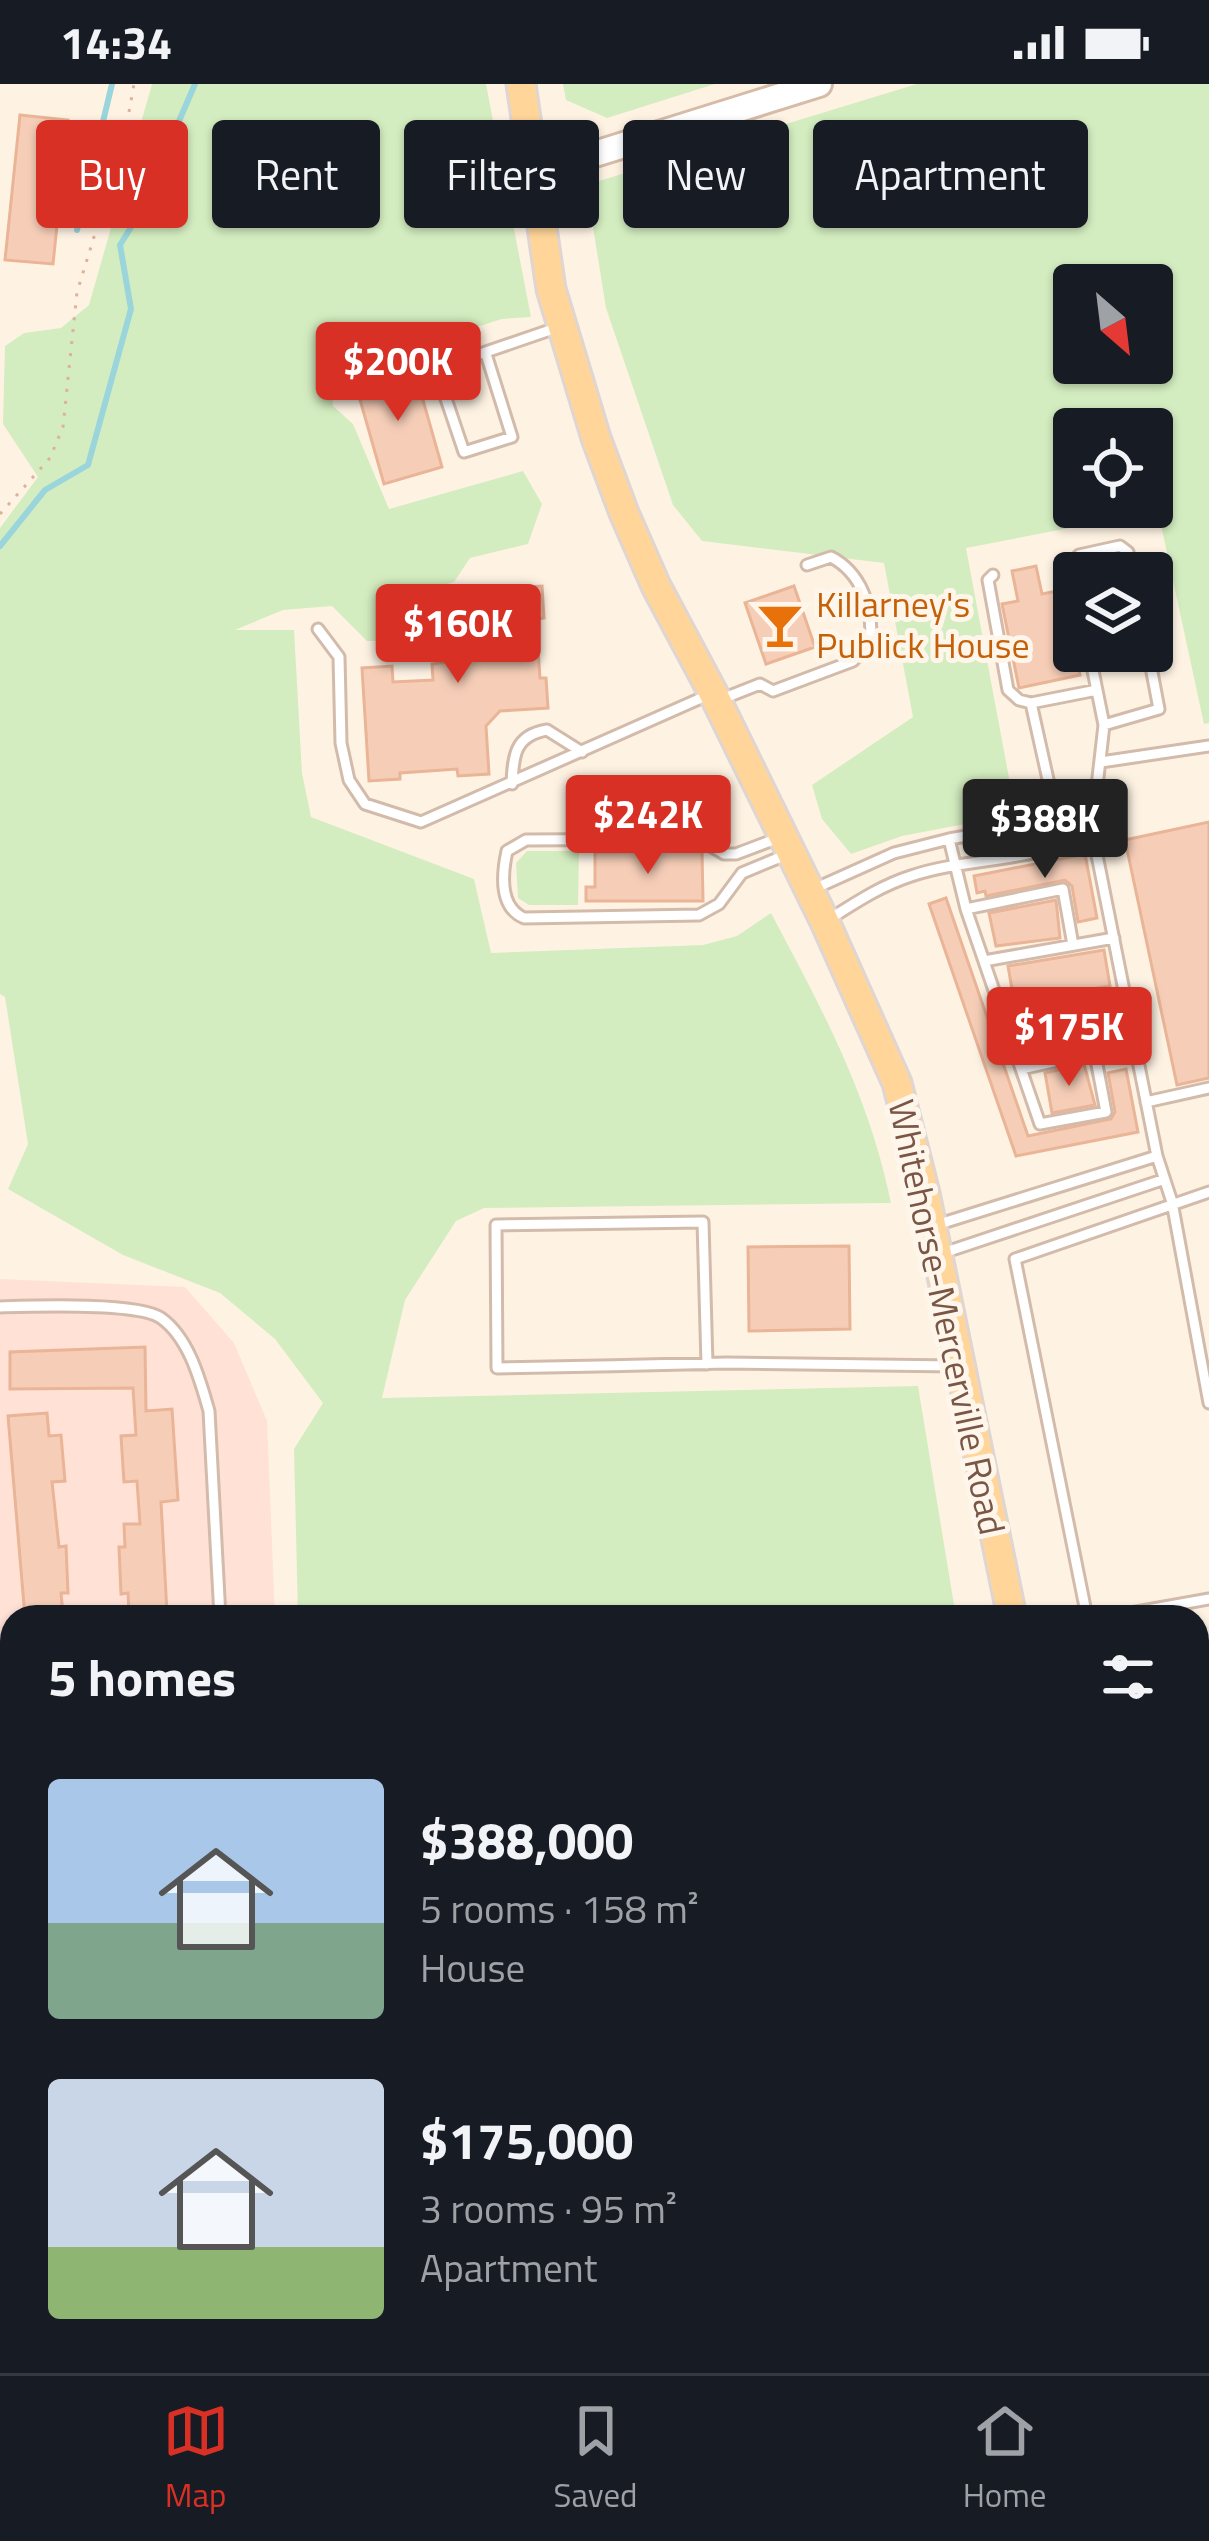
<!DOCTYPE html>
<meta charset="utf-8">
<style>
:root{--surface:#171b24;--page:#20242c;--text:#f1f3f6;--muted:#9ea1a6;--line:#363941;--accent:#d93025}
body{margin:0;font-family:"Titillium Web",sans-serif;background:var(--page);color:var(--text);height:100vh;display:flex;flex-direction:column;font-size:45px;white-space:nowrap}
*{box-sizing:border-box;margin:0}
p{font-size:39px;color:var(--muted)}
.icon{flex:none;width:66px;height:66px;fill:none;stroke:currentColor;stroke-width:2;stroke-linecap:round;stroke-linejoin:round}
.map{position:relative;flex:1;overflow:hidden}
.details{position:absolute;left:0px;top:1521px;width:1209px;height:768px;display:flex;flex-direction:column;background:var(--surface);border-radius:36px 36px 0 0;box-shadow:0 3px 9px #0004}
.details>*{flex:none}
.banner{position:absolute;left:36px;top:36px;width:1137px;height:108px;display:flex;gap:24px}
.needle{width:78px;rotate:152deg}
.fabs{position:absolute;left:1053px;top:180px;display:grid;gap:24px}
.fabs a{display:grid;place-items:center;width:120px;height:120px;border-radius:12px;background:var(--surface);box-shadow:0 3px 9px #0004;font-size:60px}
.price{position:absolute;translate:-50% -102px;padding:0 27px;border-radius:12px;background:var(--accent);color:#fff;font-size:39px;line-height:78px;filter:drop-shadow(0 3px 6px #0008)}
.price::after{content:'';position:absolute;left:50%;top:72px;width:36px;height:27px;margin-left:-18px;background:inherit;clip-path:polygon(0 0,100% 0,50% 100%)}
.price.selected{background:#222;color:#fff}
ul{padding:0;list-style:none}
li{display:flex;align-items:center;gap:36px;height:300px;padding:0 48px}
li span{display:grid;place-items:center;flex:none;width:336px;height:240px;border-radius:12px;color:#555}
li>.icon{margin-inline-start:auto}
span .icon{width:144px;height:144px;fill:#fffc;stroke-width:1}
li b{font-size:51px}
h2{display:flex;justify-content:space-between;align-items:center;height:144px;padding:0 48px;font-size:51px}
.tag{padding:0 42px;border-radius:12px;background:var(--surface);box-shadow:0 3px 9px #0004;font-size:42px;line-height:108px}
.tag.selected{background:var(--accent);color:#fff}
.status{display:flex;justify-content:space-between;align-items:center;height:84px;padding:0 60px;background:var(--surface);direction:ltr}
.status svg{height:33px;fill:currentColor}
.dock{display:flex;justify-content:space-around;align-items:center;height:168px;border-top:3px solid var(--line);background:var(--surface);font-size:33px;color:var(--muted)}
.dock a{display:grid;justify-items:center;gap:6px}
.dock .selected{color:var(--accent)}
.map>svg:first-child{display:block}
</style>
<div class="status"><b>14:34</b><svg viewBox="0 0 49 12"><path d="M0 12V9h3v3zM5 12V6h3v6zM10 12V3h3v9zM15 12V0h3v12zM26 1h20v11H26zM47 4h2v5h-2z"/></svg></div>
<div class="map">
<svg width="1209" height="2289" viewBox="0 0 1209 2289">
<rect width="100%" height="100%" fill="#fef3e3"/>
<path fill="#ffe1d6" d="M0,1195L185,1203L234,1259L267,1337L275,1533H12V1796H0Z"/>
<path fill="#d4edc0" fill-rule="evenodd" d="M152,0H486L531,233L502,235L331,289L333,322L353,340L389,425L523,387L542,420L528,460L470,474L454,498L415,510L403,557H367L332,522L283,526L235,546H294L302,689L311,733L474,795L491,869L703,861L737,852L771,829C822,925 869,1011 891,1119L484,1124L456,1137L405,1216L382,1314L918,1302L956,1533H298L294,1365L323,1319L275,1255L220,1209L123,1171L8,1105L28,1060L5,913L0,910V444L38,393L3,340L5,262L24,249L61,244L89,221Z
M563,0H715L607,34L566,16Z
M917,0H1209V639L1204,640L1158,427L966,464L1013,715L996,734L902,752L851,770L822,735L812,701L913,633L884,479L702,457L673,421L606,224L592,137L599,97ZM1074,201H1152V279H1074ZM1074,345H1152V423H1074Z
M527,767H579L578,821H529L518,814L516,779Z
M999,2277H1108L1094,2289H1007Z"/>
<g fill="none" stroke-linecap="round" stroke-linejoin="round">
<path stroke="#9bd5dc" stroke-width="6" d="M77,146L112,0
M0,462L45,406L88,381L131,225L120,161L138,132L195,0"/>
</g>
<path fill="#f6ceb8" stroke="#eab497" stroke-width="3" d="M20,31L68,36L53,180L5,176Z
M413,281L442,383L384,400L355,298Z
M1036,482L1042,510L1062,506L1080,591L1019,604L1002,520L1018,517L1012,487Z
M542,502L544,534L536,535L540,594H546L548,624L500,627L486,642L489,690L458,692L457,685L400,689V695L369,697L362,584L392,582L393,598L433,596L432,580L448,578L445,539L430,540L428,509Z
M794,502L815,563L766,580L745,519Z
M1209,738V994L1177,1001L1125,756Z
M702,767L703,817H586V803H595V768Z
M1085,770L1097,834L1078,838L1072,802L1065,796L986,812L985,807L977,809L974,792Z
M946,814L1028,1052L1111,1035L1115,1028L1108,989L1126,985L1138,1048L1016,1072L929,820Z
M1056,816L1060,854L996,862L989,829Z
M1104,866L1110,902L1014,917L1008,882Z
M1114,919L1120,953L1033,970L1026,936Z
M1084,980L1095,1021L1052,1029L1045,989Z
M849,1162L850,1245L749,1247L748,1163Z
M145,1263L146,1327L172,1325L178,1416L161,1418L167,1529L129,1531L128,1509L121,1510L119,1463H125L124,1440H140L137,1397L124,1398L121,1352L136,1351L133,1304L10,1305V1268Z
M47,1329L49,1352L61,1351L65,1397L52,1398L59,1463L66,1462L68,1509H61L63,1531L25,1533L8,1332Z"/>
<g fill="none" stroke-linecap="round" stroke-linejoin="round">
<defs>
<path id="lane" d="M486,270L512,353L464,368L436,285L556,244
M993,491L988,496L1008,606L1019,616L1031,619
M1074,492L1072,481L1079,471L1120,462L1128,468L1132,489
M318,545L339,573L341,659L349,696L365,720L421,738L708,611
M1089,567L1104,641L1092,746L1157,1072L1172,1118L1209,1319
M722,615L760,600L773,607L853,577L870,556C874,523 860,488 831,473L807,481
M1104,641L1159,625L1148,567
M1101,678L1209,662
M512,700C513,672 515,651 547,646L582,668
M1057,736L1031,619L1097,606
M781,753L736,770H724L699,755L526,756L507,767C502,790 499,823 524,834L699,831L719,820L742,789L788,770
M949,755L966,825L1040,1040L1106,1028L1095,970
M816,804L894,769L949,755L1057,736L1092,746
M966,825L1063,805L1073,861
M828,836C855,819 880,802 911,792C969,772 1040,780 1092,746
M984,877L1114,854
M1002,931L1125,908
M1021,985L1135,960
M1146,1018L1209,1004
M933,1142L1157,1072
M940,1170L1162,1096
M0,1223C33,1222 138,1218 161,1234C189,1254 200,1296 209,1327L220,1533
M707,1280L703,1138L496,1141L497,1284C573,1283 650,1281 726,1279L955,1282
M1087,1533L1015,1175L1209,1108
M1108,1533L1209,1515
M0,1726L12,1739
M1197,1752L1209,1759
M1197,1987L1209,1993
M1197,2108L1209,2099"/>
<path id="street" d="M0,2141H12
M0,2225L12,2271
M343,2277L344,2289
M617,2277L618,2289
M939,2289L953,2277"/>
<path id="secondary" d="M534,89L819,0
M0,1847H12
M1197,1850H1209"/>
<path id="primary" d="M521,0L551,205L596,354L624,429L656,502L713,609L825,838L897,999L925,1109L1012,1533
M1197,1894L1209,1888
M1197,2041L1209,2060"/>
</defs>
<use href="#lane" stroke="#d3bbab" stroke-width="15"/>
<use href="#street" stroke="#d3bbab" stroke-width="24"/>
<use href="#secondary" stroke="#d6bba8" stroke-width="30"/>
<use href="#primary" stroke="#dfd6d3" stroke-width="33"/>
<path stroke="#dbb29b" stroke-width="3" stroke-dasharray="3 9" stroke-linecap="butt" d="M0,430L50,374L63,343L77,208L124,56L134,0
M1199,1918L1208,1924"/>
<use href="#lane" stroke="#fff" stroke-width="9"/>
<use href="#street" stroke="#fff" stroke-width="18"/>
<use href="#secondary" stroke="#fff" stroke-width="24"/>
<use href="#primary" stroke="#ffd599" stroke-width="27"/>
</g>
<defs>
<symbol id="bar-bare" viewBox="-9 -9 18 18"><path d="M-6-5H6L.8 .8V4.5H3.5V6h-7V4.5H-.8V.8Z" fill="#e8710a" stroke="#fff6eb" stroke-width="2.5" paint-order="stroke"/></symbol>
</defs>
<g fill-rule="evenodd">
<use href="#bar-bare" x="747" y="508" width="66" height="66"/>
</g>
<g text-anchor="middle" stroke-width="10" stroke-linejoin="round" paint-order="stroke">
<g font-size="36" fill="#c56008" stroke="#fff6eb" text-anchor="start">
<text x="816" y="533">Killarney's<tspan x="816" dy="41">Publick House</tspan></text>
</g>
<g font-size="36" fill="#795646" stroke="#fff6eb">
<text transform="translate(947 1233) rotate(78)" y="13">Whitehorse-Mercerville Road</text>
</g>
</g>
</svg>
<div class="fabs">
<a><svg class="needle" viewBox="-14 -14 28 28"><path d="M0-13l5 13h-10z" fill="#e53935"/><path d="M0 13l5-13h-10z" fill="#9ea1a6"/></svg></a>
<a><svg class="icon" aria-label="locate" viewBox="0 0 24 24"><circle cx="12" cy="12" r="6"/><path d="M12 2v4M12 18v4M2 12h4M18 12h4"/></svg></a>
<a><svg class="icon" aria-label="layers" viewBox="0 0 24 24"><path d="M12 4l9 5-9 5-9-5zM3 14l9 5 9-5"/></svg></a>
</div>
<b class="price" style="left:398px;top:340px">$200K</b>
<b class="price" style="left:458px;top:602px">$160K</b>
<b class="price" style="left:648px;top:793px">$242K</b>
<b class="price selected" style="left:1045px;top:797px">$388K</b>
<b class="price" style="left:1069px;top:1005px">$175K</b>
<div class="banner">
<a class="tag selected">Buy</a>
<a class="tag">Rent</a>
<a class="tag">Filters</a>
<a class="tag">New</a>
<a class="tag">Apartment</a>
</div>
<section class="details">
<h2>5 homes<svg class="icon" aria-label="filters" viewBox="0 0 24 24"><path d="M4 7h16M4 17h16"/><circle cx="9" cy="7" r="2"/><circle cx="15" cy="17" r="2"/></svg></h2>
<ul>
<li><span style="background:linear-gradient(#a9c7e8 60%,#7fa58c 0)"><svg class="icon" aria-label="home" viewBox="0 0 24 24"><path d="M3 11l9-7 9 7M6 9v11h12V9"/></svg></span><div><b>$388,000</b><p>5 rooms · 158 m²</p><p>House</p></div></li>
<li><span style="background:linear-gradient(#c9d6e8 70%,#8fb573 0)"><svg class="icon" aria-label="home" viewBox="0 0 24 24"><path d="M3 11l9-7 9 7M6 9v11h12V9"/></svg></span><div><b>$175,000</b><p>3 rooms · 95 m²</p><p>Apartment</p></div></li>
</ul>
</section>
</div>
<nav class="dock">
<a class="selected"><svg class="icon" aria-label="map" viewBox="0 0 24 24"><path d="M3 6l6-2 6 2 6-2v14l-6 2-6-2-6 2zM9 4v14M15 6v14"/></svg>Map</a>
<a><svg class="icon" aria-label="saved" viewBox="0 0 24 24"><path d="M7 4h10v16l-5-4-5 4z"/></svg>Saved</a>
<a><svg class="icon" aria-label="home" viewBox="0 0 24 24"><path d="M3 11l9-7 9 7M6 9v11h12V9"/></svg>Home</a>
</nav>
